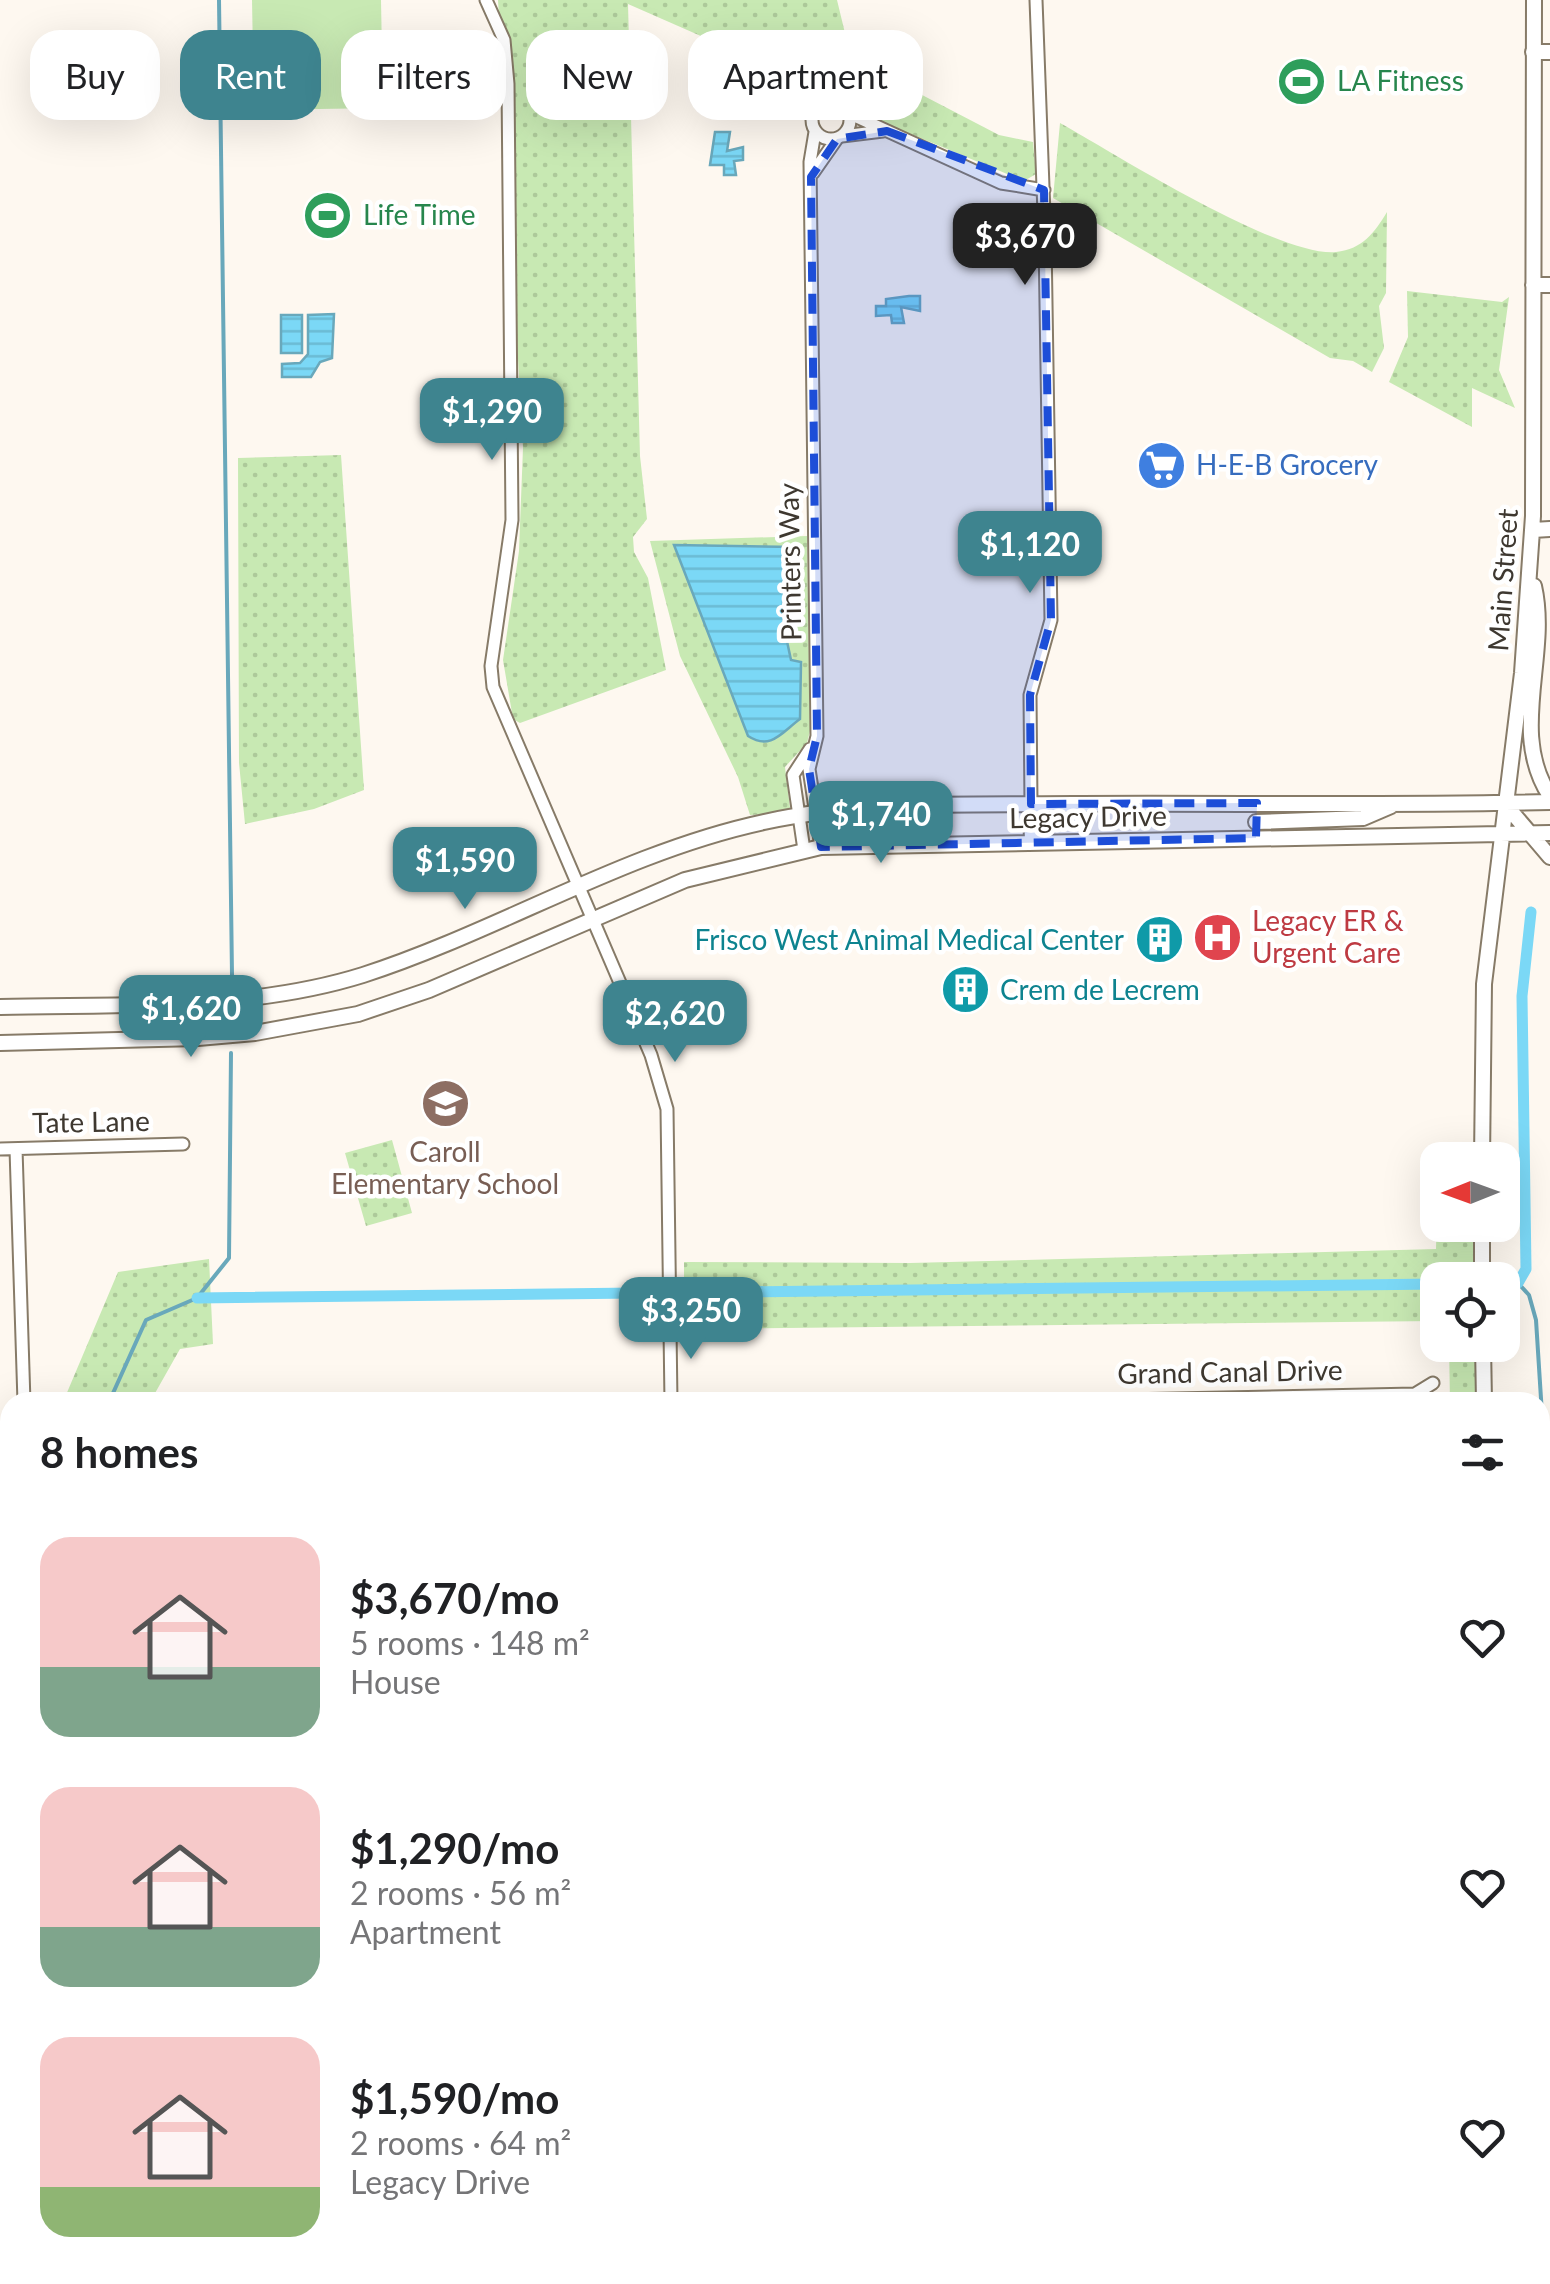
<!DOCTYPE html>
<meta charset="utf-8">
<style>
:root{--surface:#fff;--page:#f2f2f2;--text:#202124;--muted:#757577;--accent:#3e848f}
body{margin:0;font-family:Lato,sans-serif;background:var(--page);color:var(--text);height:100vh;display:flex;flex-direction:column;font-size:38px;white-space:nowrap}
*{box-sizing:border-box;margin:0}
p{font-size:32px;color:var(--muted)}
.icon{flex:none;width:55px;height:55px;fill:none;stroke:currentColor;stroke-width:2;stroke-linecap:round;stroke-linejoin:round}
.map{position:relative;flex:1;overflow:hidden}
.sheet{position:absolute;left:0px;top:1392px;width:1550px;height:892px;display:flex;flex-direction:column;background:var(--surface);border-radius:30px 30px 0 0;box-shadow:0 10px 40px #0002}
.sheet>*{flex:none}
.hud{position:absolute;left:30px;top:30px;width:1000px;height:90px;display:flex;gap:20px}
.needle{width:65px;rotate:269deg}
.controls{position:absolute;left:1420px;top:1142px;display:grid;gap:20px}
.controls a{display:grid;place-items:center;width:100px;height:100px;border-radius:20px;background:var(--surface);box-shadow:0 10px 40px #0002;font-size:50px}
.price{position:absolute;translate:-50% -85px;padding:0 22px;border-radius:20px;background:var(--accent);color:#fff;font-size:32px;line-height:65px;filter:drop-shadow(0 2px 5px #0008)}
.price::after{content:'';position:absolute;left:50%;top:60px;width:30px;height:22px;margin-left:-15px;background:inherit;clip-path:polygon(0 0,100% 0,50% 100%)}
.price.current{background:#222;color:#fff}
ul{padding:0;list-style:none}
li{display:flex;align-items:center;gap:30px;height:250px;padding:0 40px}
li span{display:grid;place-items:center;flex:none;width:280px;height:200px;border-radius:30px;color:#555}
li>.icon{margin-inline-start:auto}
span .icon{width:120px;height:120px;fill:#fffc;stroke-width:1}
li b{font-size:42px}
h2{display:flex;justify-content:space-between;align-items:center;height:120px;padding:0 40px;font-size:42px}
.chip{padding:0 35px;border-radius:30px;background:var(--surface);box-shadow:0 10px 40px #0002;font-size:35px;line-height:90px}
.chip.current{background:var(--accent);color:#fff}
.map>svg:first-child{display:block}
</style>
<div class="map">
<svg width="1550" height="2284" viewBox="0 0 1550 2284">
<defs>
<pattern id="green-dots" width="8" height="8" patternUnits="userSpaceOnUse" patternTransform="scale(2.5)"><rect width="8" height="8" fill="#c8e9b3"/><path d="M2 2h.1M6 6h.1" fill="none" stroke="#adc99a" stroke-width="1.8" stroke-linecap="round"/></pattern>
<pattern id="water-rules" width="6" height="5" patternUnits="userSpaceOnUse" patternTransform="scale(2.5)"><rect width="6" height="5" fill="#7bd8f6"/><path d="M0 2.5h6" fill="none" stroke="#6bbad3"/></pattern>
</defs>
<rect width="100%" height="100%" fill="#fef8f0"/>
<path fill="url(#green-dots)" d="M498,0H837L851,58L999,135L1033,142L1036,174L1024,181L858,112L842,97L819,94L785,73L628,4L640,456L647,519L633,537L634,552L648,578L666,670L520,723L513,719L503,660L519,551L523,448Z
M1060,123C1117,155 1278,257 1336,252C1363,249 1374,233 1387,212L1386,293L1379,306L1384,348L1372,372L1353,361L1330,358L1053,198Z
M1407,291L1502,302L1509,297L1499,370L1515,408L1472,388V427L1389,382L1408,337Z
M341,455L364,790L314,809L245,824L239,763L238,458Z
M807,536L810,731L807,743L785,767L790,808L779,814L750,815L738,777L680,656L650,541Z
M392,1140L412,1213L366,1226L345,1153Z
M1437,1209L1438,1225H1478V1280H1438L1437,1321L684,1329V1262L910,1263L1436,1249Z
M209,1259L213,1344L180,1349L150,1402H63L118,1272Z
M1449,1345H1478L1480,1402H1450Z
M10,1512V1659L0,1677V1529Z"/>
<path fill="#c8e9b3" d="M252,0H381L383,108L254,110Z"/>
<path fill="url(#water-rules)" stroke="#69a8bb" stroke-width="2.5" d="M715,132H730L727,151L743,147V160L734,161L736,175H724V165H710Z
M909,296H920V311L901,307L904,323H892L891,315L876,316V306H886V299Z
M334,314L332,358L320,362L311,377H282V364L300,363L308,354V315Z
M281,315H302V353H281Z
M674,545L794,547C794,570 788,575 784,595C780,614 787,641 791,660L801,662L800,719C782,732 771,751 748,736Z"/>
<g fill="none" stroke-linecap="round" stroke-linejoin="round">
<path stroke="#69a8bb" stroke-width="4" d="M219,0L232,975
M1518,1283L1529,1295L1536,1320L1550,1540
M109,1402L146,1320L197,1298L229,1258L231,1053
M0,1601L10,1591"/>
<path stroke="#7bd8f6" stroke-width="11" d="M1504,1284L1518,1283L1526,1269L1522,996L1531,912
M197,1298L1438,1284"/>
<defs>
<path id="minor" d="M486,0L504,40L508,84L512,520L491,666L493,687L651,1055L667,1109L671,1402
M812 120a19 19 0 1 1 38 0a19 19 0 1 1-38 0Z
M848,113L1001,183L1044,190
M815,132L810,162L817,736L809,769L821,847
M842,136L883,131
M813,173L836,140
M1031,804L1030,695L1051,620L1045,240L1036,0
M804,850L793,775L810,749
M0,1149L183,1144
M16,1149L24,1402
M768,1402H880
M1025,1402L1415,1394L1433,1383
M0,1452H10
M1540,1668H1550
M0,1743L10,1729
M1540,1972H1550
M1540,1991H1550
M0,2022L10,2026
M0,2214L7,2194
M991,2275V2284
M138,2284L141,2275"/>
<path id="major" d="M1533,52H1550
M1533,285H1550
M1533,530L1550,529
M1534,586C1550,656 1508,732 1550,796
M1504,803L1550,857
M1031,804L1032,843
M1256,822L1363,818L1391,806
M181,1002V1038
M0,1007C120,1004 248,1011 363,975C499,931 624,852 764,822C864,800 971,805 1073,804C1232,803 1391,806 1550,802
M0,1043L198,1038L255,1033L358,1014L429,990L685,880L821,847L1550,833
M1482,1160L1484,984L1522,673L1533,516L1534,0
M1482,1225V1280
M1483,1345L1484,1402
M1540,1716L1550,1844"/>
</defs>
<use href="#minor" stroke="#877b68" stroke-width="15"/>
<use href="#major" stroke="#877b68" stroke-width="18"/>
<use href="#minor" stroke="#fff" stroke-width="11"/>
<use href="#major" stroke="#fff" stroke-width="14"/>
</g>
<path fill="#1d4ed8" fill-opacity="0.2" stroke="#1d4ed8" stroke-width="8" stroke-dasharray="20 12" stroke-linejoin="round" d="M887,131L1044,190L1051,620L1030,695L1031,804L1257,803L1256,838L821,847L809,769L817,736L811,177L837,139Z"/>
<defs>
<symbol id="stadium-disc" viewBox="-11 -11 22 22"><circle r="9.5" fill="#2e9e5b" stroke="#fff"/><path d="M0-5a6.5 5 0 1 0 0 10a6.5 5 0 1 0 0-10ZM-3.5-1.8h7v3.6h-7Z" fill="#fff"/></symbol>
<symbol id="supermarket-disc" viewBox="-11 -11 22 22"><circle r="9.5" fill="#3f7fe0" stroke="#fff"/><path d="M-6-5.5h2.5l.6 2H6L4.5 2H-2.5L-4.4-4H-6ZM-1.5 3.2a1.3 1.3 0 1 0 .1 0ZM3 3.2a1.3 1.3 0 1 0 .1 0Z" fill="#fff"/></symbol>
<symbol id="hospital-disc" viewBox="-11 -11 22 22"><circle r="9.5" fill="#e0444e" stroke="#fff"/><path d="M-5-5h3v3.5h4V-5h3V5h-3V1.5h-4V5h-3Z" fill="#fff"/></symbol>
<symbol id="building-disc" viewBox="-11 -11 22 22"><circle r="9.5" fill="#0f9aa8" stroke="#fff"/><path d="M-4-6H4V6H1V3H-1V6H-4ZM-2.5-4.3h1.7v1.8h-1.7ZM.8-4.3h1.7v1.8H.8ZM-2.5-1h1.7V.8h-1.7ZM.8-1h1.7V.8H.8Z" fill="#fff"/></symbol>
<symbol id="school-disc" viewBox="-11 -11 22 22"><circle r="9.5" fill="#8d6e63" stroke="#fff"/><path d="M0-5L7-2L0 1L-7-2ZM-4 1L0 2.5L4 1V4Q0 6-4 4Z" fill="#fff"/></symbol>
</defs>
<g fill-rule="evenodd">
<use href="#stadium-disc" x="1274" y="54" width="55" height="55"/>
<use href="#stadium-disc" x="300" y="188" width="55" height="55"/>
<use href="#supermarket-disc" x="1134" y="438" width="55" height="55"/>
<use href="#hospital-disc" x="1190" y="910" width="55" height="55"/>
<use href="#building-disc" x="1132" y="912" width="55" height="55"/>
<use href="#building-disc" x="938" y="962" width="55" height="55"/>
<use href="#school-disc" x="418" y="1076" width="55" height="55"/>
</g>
<g text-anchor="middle" stroke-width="9" stroke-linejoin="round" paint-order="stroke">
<g font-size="28" fill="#27864d" stroke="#fff" text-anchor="start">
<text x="1337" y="91">LA Fitness</text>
<text x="363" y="225">Life Time</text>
</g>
<g font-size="28" fill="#366cbe" stroke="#fff" text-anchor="start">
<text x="1196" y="475">H-E-B Grocery</text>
</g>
<g font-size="28" fill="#3e3830" stroke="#fff">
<text transform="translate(790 562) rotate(-91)" y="10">Printers Way</text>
<text transform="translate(1503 580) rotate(-86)" y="10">Main Street</text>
<text transform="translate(1088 817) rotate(-1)" y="10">Legacy Drive</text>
<text transform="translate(91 1122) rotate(-1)" y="10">Tate Lane</text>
<text transform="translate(1230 1372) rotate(-1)" y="10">Grand Canal Drive</text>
</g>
<g font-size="28" fill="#be3a42" stroke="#fff" text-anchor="start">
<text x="1252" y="931">Legacy ER &amp;<tspan x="1252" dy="32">Urgent Care</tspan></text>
</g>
<g font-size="28" fill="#0d838f" stroke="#fff" text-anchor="end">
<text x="1124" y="950">Frisco West Animal Medical Center</text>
<text x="1000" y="1000" text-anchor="start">Crem de Lecrem</text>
</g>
<g font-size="28" fill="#785e54" stroke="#fff">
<text x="445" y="1162">Caroll<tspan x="445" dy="32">Elementary School</tspan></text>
</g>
</g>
</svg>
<div class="controls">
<a><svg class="needle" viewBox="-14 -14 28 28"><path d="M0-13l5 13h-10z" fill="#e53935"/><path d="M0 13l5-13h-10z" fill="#757577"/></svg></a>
<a><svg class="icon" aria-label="locate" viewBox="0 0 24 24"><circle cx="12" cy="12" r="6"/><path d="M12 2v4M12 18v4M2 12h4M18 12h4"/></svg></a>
</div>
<b class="price current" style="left:1025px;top:288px">$3,670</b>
<b class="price" style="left:492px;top:463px">$1,290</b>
<b class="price" style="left:1030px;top:596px">$1,120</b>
<b class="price" style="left:881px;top:866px">$1,740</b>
<b class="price" style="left:465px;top:912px">$1,590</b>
<b class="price" style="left:191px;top:1060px">$1,620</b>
<b class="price" style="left:675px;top:1065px">$2,620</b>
<b class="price" style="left:691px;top:1362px">$3,250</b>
<div class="hud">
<a class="chip">Buy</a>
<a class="chip current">Rent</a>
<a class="chip">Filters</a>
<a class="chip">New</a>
<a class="chip">Apartment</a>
</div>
<section class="sheet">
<h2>8 homes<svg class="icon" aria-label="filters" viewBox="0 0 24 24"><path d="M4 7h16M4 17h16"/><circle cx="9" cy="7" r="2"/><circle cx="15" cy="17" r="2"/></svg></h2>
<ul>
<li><span style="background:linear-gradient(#f6c9c9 65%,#7fa58c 0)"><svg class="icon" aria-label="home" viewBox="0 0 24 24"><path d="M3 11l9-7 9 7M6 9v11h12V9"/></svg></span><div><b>$3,670/mo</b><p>5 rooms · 148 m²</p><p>House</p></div><svg class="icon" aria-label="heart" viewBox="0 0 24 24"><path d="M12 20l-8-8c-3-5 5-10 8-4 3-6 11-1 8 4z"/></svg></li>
<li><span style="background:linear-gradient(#f6c9c9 70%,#7fa58c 0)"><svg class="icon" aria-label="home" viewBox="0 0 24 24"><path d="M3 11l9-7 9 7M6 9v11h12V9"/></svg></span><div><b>$1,290/mo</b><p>2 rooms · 56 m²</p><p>Apartment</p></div><svg class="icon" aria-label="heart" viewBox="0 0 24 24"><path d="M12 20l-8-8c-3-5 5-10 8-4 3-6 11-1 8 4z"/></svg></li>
<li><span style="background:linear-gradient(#f6c9c9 75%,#8fb573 0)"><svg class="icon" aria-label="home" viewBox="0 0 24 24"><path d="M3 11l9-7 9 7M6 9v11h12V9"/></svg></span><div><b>$1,590/mo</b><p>2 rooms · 64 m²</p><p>Legacy Drive</p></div><svg class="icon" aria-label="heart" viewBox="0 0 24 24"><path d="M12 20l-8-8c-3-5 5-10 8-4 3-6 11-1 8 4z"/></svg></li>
</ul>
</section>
</div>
